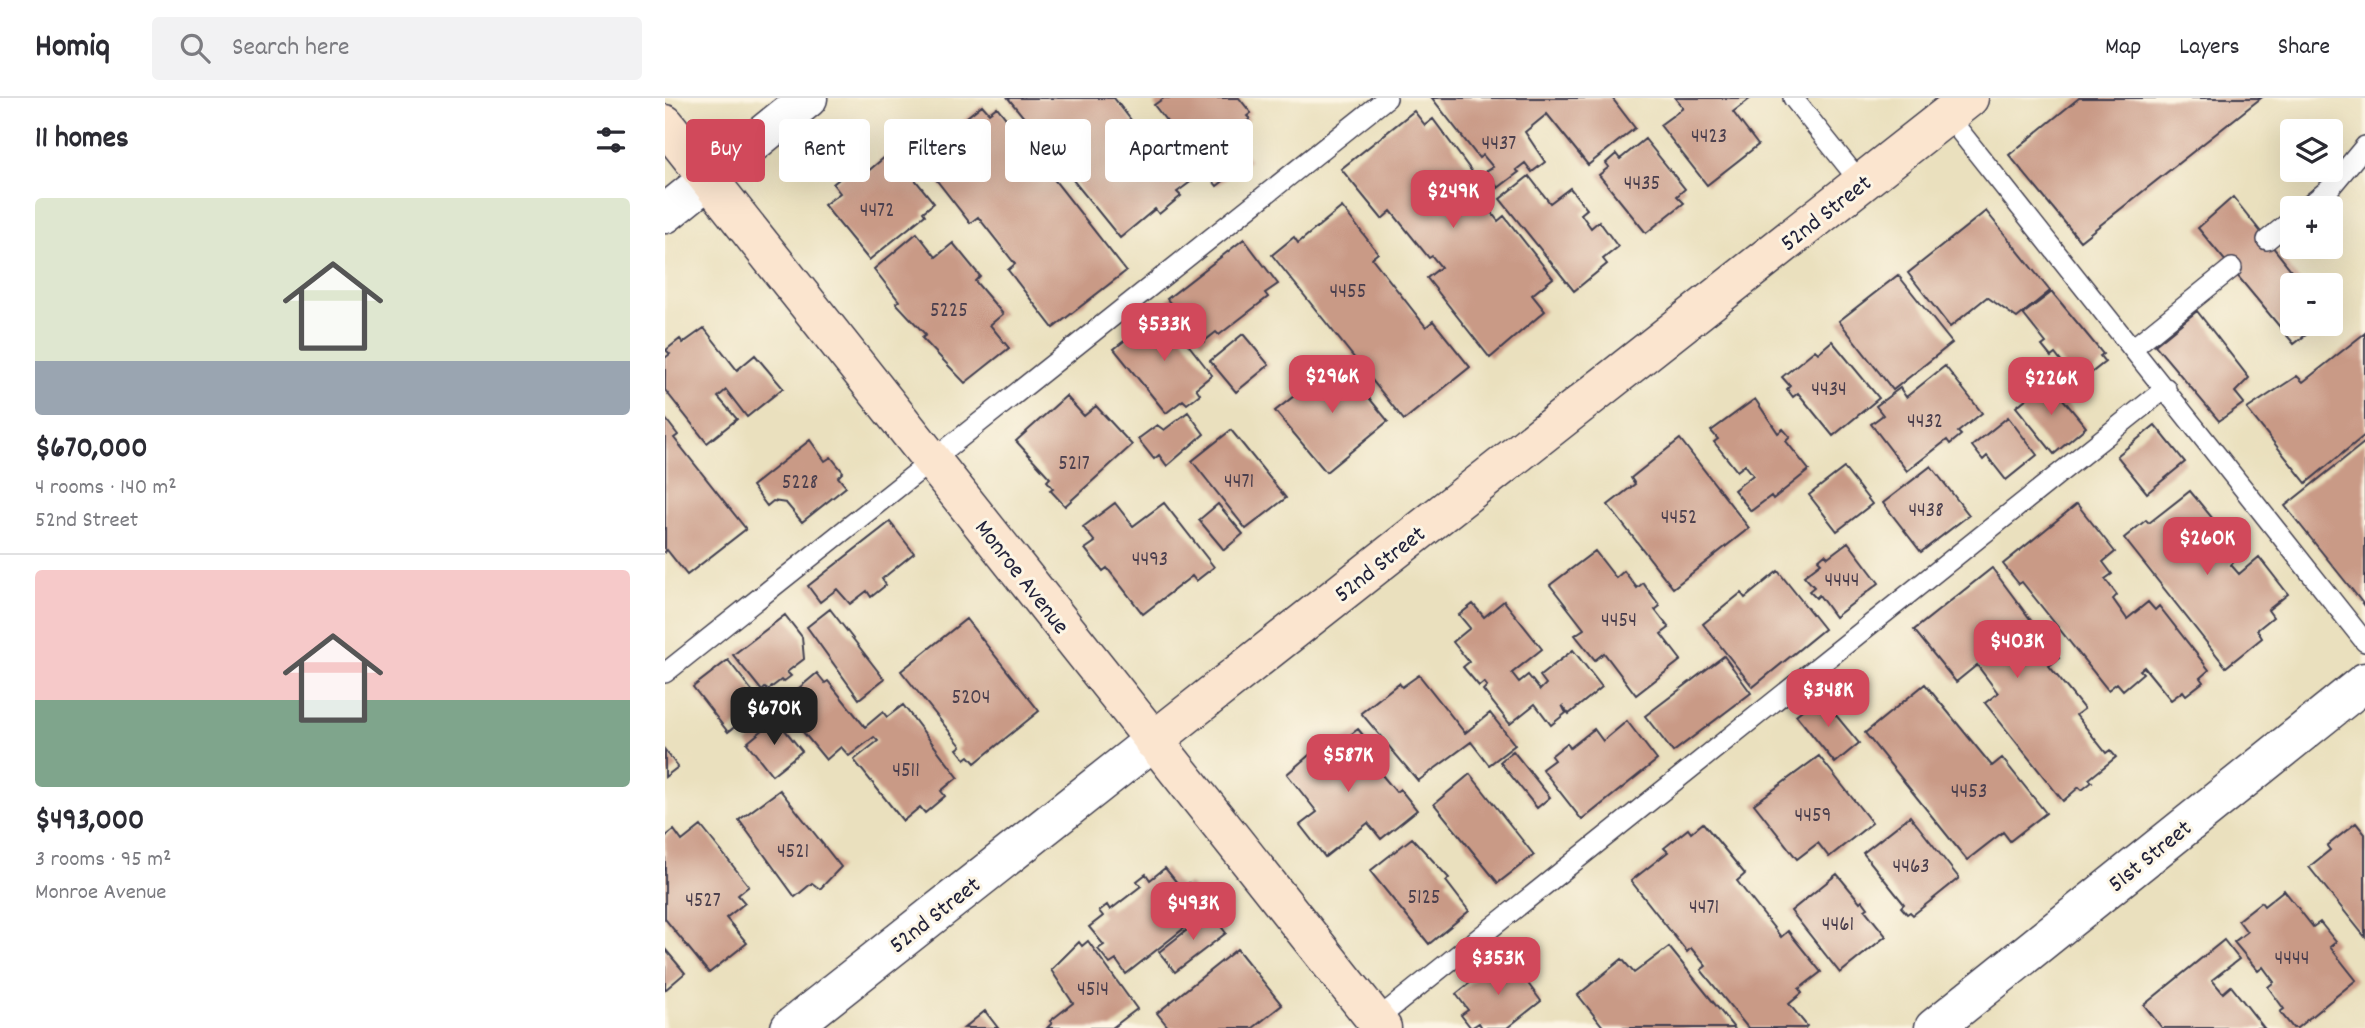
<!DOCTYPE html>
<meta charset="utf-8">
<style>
:root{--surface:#fff;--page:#f2f2f3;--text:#2b2b33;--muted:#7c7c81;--line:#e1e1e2;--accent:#d1495b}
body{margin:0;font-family:Dekko,sans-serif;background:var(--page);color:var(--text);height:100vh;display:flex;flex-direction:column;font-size:26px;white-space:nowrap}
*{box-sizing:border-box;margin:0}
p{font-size:23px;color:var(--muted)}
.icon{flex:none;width:38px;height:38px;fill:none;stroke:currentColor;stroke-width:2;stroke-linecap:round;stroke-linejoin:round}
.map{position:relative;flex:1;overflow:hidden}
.drawer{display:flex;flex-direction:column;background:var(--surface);width:665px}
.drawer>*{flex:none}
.banner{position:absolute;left:21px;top:21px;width:665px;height:63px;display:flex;gap:14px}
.buttons{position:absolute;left:1615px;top:21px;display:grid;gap:14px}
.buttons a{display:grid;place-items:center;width:63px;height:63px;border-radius:7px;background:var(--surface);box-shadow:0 7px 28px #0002;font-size:35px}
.price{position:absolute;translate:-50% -60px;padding:0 16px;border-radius:14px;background:var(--accent);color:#fff;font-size:23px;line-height:46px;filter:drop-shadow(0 2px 4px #0008)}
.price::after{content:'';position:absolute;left:50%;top:42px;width:21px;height:16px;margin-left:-10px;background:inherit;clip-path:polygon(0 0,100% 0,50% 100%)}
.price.selected{background:#222;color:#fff}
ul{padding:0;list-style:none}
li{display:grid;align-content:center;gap:14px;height:371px;padding:0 35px}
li+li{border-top:2px solid var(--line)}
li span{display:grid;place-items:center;height:217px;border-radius:7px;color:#555}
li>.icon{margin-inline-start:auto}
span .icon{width:126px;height:126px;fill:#fffc;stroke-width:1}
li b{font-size:30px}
h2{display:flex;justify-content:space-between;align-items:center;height:84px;padding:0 35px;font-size:30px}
.pill{padding:0 24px;border-radius:7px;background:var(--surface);box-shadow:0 7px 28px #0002;font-size:24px;line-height:63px}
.pill.selected{background:var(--accent);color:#fff}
header{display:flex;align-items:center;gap:42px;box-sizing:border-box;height:98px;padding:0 35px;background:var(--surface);border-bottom:2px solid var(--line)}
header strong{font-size:33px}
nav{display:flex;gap:38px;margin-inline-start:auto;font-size:24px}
.search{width:490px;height:63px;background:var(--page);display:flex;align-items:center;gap:18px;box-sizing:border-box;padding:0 24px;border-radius:7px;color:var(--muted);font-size:26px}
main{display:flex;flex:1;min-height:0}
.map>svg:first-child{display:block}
</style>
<header>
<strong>Homiq</strong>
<div class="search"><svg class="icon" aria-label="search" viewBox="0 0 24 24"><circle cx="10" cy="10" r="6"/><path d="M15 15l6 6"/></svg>Search here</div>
<nav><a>Map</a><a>Layers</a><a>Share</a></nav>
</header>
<main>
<section class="drawer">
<h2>11 homes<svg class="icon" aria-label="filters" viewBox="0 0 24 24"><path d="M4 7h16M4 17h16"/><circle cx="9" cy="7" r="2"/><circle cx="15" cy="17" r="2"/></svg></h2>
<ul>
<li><span style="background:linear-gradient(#dfe7d0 75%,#9aa5b1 0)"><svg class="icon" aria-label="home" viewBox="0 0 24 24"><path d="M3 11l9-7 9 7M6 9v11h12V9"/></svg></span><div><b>$670,000</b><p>4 rooms · 140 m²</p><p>52nd Street</p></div></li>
<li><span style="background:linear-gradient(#f6c9c9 60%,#7fa58c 0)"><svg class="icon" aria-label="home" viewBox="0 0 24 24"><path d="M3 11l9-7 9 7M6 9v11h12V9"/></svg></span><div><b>$493,000</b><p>3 rooms · 95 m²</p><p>Monroe Avenue</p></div></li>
</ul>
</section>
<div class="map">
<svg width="1700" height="930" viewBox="0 0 1700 930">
<rect width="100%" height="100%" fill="#fcf5e5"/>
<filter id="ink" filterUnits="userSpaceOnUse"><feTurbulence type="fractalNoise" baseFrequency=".0143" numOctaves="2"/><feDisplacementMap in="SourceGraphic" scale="14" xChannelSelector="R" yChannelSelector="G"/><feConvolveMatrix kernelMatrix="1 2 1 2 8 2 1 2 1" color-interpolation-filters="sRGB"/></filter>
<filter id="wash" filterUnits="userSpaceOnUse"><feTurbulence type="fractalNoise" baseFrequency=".00686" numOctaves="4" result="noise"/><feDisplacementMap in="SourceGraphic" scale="28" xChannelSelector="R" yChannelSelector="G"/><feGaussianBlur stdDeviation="1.57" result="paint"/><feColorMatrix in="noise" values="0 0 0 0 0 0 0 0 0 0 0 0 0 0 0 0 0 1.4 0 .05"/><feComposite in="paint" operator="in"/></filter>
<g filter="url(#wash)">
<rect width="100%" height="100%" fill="#eae0be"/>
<g id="blocks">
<path fill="#c99a86" d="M343,0H449L480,40L489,33L528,82L512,94L516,98L494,116L490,111L455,140L399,71L404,67L389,48L385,52Z
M499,0H574L586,15L582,18L585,21L565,36L585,62L552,88L489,7Z
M767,0H947L970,30L923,67L882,16L860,34L880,64L867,74L860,65L851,72L854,74L833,90L821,73L828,69L818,57L814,60Z
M1010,0H1086L1068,14L1093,47L1042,87L995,27L1018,10Z
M1414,0H1596L1415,143L1344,57Z
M317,7L324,15L332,9L461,173L388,230L343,172L350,166L313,119L305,125L259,66L304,31L297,23Z
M749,13L760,27L768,21L830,105L823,110L833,123L839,118L888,180L867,197L880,213L825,260L762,180L776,169L767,158L764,160L726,113L717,121L676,71Z
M980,41L1020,91L1012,98L1019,105L981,135L934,77L944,69L941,65L951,56L955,61Z
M227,53L269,105L258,114L260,117L204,162L159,107L175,95L168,86L195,64L202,74Z
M864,78L885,105L905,90L922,111L916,116L926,130L934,123L953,149L938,161L942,166L909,193L835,101Z
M1568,99L1638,187H1628V226H1655L1629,246L1533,130Z
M677,109L713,155L707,160L761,229L768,223L805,269L739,322L607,157L629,139L633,145Z
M1321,113L1385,193L1352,220L1322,199L1285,229L1243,175Z
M252,135L271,159L288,145L315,178L310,183L338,216L325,227L344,250L300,285L257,240L261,237L231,205L234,203L209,171Z
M579,141L613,186L600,195L603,199L554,237L551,234L537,245L502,201Z
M1233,177L1287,245L1228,292L1174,223Z
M1387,194L1438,256L1435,258L1440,264L1416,283L1411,277L1408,279L1390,256L1386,259L1377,248L1381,245L1358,216Z
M497,213L547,277L531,290L535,296L522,306L518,302L501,315L449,251Z
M1532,213L1584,280L1570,294L1579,305L1554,323L1490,247Z
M39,230L72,272L90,257L118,290L82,319L61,292L53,299L72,321L42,345L0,292V260L5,256L1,252L15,241L18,245Z
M1700,235V337L1641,385L1582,311L1632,278L1638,284Z
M578,236L604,267L571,294L545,263Z
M1167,243L1214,300L1168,338L1133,295L1128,299L1122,291L1125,288L1117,279L1150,252L1153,255Z
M675,262L687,278L691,275L705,292L700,295L723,323L661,374L610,313Z
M1280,268L1317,315L1293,334L1296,337L1285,346L1282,342L1242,373L1206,326L1218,317L1211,308L1235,290L1241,299Z
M1383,283L1421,329L1389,356L1351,309Z
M401,298L419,318L431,308L467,347L400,408L385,392L388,390L382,383L385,380L351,343Z
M1090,301L1113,335L1118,331L1125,339L1121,343L1144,372L1108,401L1106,398L1086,413L1069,392L1088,377L1080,367L1072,373L1049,344L1053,341L1046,333Z
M523,314L539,336L502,368L494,357L489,361L473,341L492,327L499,332Z
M1343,319L1372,357L1341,382L1322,358L1318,362L1307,348Z
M0,320L13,337L9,340L81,431L22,477L2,452L0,454Z
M1490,327L1520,364L1482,395L1452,358Z
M566,332L621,400L581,431L527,363Z
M1015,341L1084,430L1008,490L943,407L970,386L966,380Z
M145,342L160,363L166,359L178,374L173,379L181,389L137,424L121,405L108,403L102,408L87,388Z
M1700,344V508L1620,408Z
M1266,368L1304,417L1256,454L1218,405Z
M1179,370L1207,406L1172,433L1144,397Z
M1525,393L1576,455L1566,467L1574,476L1594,459L1623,496L1603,512L1608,519L1592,532L1597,540L1561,569L1459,440L1481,422L1484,425Z
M450,405L468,428L499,405L549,469L531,483L527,478L478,516L442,470L438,473L420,451L430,444L418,429Z
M553,406L578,436L559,452L534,422Z
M1412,406L1450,454L1438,464L1447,476L1440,481L1452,497L1448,501L1462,521L1483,504L1490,512L1494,508L1544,572L1535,580L1538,584L1521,597L1518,593L1506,602L1479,569L1475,572L1478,575L1458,592L1452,585L1443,592L1357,484L1354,486L1338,466Z
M225,424L249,455L217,481L221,487L206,499L202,493L185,506L172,491L155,504L143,488Z
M1183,444L1214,485L1170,519L1154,497L1151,500L1144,493L1149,489L1139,478L1156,465L1153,462L1160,456L1163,459Z
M930,453L951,480L959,473L972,490L978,485L995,508L990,512L1004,530L996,536L1016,562L971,597L939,555L930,562L910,537L919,531L885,487Z
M1327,470L1394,560L1384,568L1419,611L1411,617L1441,655L1445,652L1451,659L1424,681L1427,684L1417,692L1414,689L1398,703L1320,605L1333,595L1312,567L1291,584L1249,532Z
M1113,473L1159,531L1088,589L1038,526L1076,495L1080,500Z
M839,503L877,551L847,575L854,584L863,577L875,592L881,586L875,578L908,552L937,589L904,616L897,607L901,615L886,627L870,606L845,626L818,592L822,588L819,584L814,588L798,569L804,564L788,544L805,530L794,517L808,506L819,519Z
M165,511L219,581L194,601L142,529Z
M120,517L137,539L139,561L122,574L126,578L118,584L116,582L103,592L100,590L97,593L68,557Z
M301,521L374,613L310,665L304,658L300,661L292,651L296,648L236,573Z
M1059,558L1086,595L1008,654L980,618Z
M63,562L98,607L63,634L28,589Z
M152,575L160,585L163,583L200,629L218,614L222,619L238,607L293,679L276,693L280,698L260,715L255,709L238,723L189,662L213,643L209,639L184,658L176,649L161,662L115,606Z
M754,577L800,635L825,615L850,647L824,667L806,644L753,683L696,615L734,585L737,589Z
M1260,586L1327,668L1337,660L1381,715L1345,743L1338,734L1302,762L1200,635Z
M1155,598L1194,645L1170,665L1131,617Z
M111,621L137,653L107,677L82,645Z
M962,623L992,662L917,722L877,671L889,662L886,658L902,645L905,650L929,631L938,643Z
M693,631L720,664L712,671L731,694L735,691L752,712L716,741L703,725L660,759L635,727L652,714L622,676L649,653L654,660Z
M0,652L13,669L0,679Z
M848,653L885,699L872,710L835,664Z
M1154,658L1207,725L1164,759L1153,745L1132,761L1089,706Z
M805,676L869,757L833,785L769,706Z
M115,692L176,769L155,791L147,785L130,799L74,722Z
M1245,718L1294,780L1248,817L1245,814L1242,816L1236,809L1239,806L1198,755Z
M1038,725L1080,776L1072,783L1116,839L1123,833L1156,874L1134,891L1137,895L1124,906L1142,928L1140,930H1083L1036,872L1041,868L1026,850L1022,854L966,783L1003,754L999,750L1023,731L1026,735Z
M1691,725L1700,736V839L1644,769L1665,752L1662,748Z
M36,728L84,788L73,797L80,805L61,820L82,845L44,875L0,821V739L9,732L17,743Z
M747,740L784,780L781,783L804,813L764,846L705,773Z
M500,770L517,791L524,785L533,797L526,803L537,816L461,876L451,862L445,866L433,851L439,847L424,829L438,818L434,813L442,807L445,812L476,788L472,783L481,776L485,782Z
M1172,776L1195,804L1197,802L1203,810L1200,812L1221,838L1175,875L1126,813Z
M1619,792L1648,829L1655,824L1671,844L1665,849L1691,882L1632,930H1628L1615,914L1619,911L1603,889L1609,884L1598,869L1593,873L1569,844L1582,834L1573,822L1596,804L1599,808Z
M545,814L561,835L510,874L494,854Z
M1559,842L1574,861L1547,882L1558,895L1566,888L1599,930H1497L1479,907Z
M423,843L472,911L447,930H382L387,925L385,923L408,905L386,872L414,844L417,848Z
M1004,849L1069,930H939L913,897L957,861L969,875Z
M0,851L20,875L0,892Z
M572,851L617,907L588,930H504L492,915Z
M841,856L876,903L842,930H817L814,925L806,930L796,917L803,912L791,896Z
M320,913L333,930H299Z"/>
</g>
</g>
<g filter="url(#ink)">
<use href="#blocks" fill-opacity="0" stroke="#403e4f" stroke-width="2"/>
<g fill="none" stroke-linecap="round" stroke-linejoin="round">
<defs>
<path id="lane" d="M1128,0L1196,85
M1282,17L1700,544
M1641,110L1665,90L1700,48
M1602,142L1628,121
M1469,249L1567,170
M0,575L722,0
M705,927L1501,290"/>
<path id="street" d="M0,116L143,0
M125,930L488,643
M1269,930L1700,584"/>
<path id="secondary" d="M0,26L717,930
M488,643L1304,0"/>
</defs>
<use href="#lane" stroke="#403e4f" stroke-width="22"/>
<use href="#street" stroke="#403e4f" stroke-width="41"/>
<use href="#secondary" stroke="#403e4f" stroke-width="41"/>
<use href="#lane" stroke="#fff" stroke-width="19"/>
<use href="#street" stroke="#fff" stroke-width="38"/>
<use href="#secondary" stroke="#fbe5cf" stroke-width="38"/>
</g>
</g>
<g text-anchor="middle" stroke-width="6" stroke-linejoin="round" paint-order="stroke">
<g font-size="21" fill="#4c404e">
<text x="1044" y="44">4423</text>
<text x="834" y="51">4437</text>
<text x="977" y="91">4435</text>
<text x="212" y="118">4472</text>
<text x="683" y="199">4455</text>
<text x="284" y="218">5225</text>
<text x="1164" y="297">4434</text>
<text x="1260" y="329">4432</text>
<text x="409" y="371">5217</text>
<text x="574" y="389">4471</text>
<text x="135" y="390">5228</text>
<text x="1261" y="418">4438</text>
<text x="1014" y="425">4452</text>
<text x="485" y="467">4493</text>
<text x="1177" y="488">4444</text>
<text x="954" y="528">4454</text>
<text x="306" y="605">5204</text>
<text x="241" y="678">4511</text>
<text x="1304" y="699">4453</text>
<text x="1148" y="723">4459</text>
<text x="128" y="759">4521</text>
<text x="1246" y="774">4463</text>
<text x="759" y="805">5125</text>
<text x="38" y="808">4527</text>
<text x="1039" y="815">4471</text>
<text x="1173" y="832">4461</text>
<text x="1627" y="866">4444</text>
<text x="428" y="897">4514</text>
</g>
<g font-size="24" fill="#22223b" stroke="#fcf5e5">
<text transform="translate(1160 114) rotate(-38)" y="8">52nd Street</text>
<text transform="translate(714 465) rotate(-38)" y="8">52nd Street</text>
<text transform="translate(358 478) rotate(52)" y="8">Monroe Avenue</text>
<text transform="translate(1484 757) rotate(-39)" y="8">51st Street</text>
<text transform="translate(269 816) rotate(-38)" y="8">52nd Street</text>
</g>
</g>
</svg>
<div class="buttons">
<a><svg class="icon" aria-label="layers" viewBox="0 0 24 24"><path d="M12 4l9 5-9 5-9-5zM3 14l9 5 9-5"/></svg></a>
<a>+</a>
<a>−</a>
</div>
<b class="price" style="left:788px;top:132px">$249K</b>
<b class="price" style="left:499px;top:265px">$533K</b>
<b class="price" style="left:667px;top:317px">$296K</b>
<b class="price" style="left:1386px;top:319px">$226K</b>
<b class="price" style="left:1542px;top:479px">$260K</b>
<b class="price" style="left:1352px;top:582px">$403K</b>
<b class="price" style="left:1163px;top:631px">$348K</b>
<b class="price selected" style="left:109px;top:649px">$670K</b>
<b class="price" style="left:683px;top:696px">$587K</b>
<b class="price" style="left:528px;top:844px">$493K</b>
<b class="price" style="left:833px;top:899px">$353K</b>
<div class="banner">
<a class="pill selected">Buy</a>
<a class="pill">Rent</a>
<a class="pill">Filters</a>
<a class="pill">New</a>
<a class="pill">Apartment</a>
</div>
</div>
</main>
